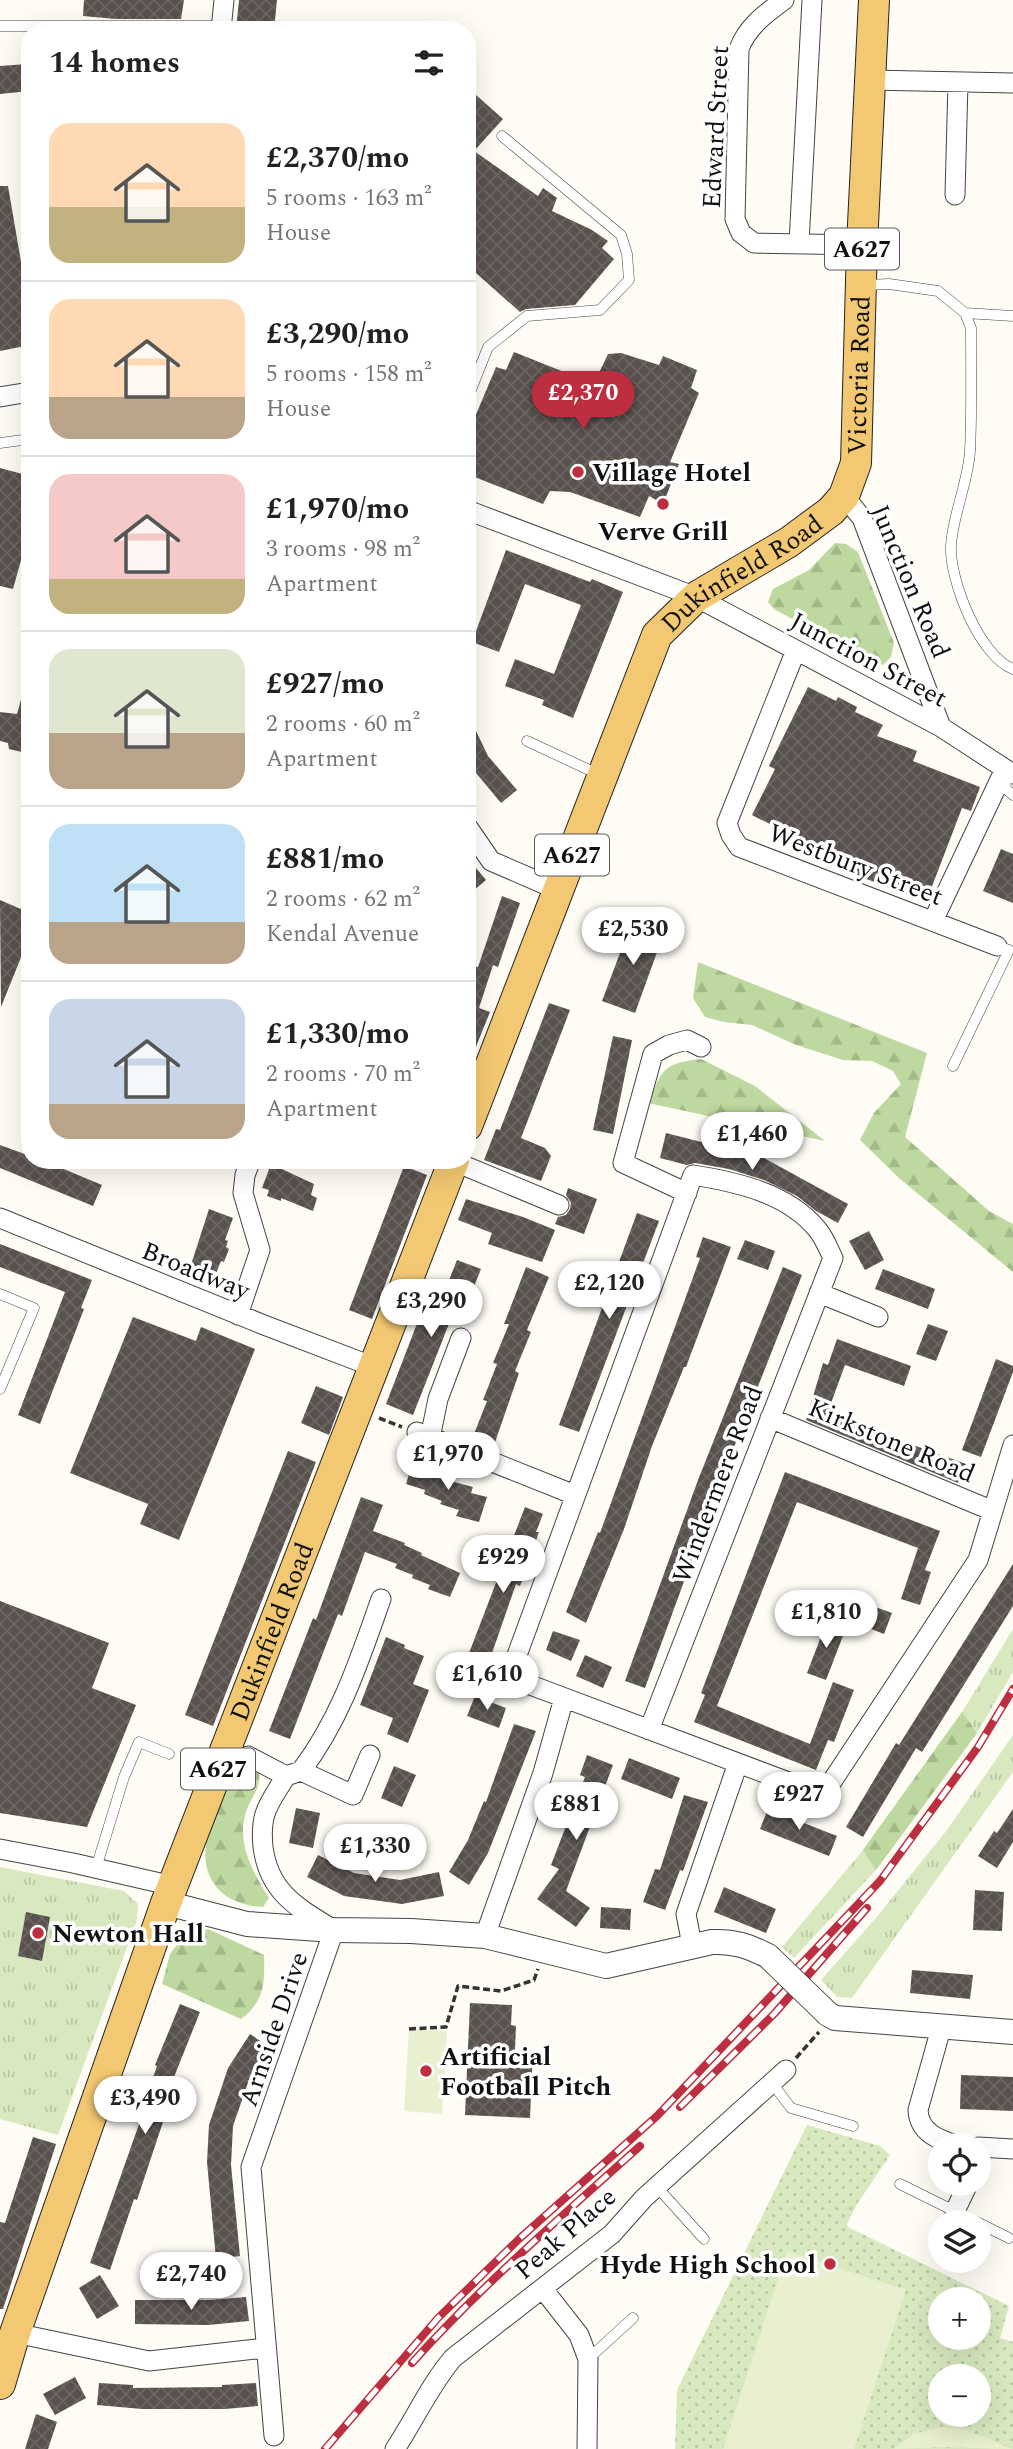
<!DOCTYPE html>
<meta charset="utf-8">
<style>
:root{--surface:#fff;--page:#f6f6f6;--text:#222;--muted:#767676;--line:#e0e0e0;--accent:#bc2e40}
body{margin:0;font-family:Spectral,serif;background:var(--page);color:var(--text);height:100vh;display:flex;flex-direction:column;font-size:26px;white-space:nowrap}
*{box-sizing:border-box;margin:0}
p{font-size:23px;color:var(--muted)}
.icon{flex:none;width:38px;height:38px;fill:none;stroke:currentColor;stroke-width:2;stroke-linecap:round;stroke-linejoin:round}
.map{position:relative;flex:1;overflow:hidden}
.details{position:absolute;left:21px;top:21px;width:455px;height:1148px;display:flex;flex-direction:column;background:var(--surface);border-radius:28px;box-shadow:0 7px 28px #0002}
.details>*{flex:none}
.controls{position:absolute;left:928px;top:2133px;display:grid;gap:14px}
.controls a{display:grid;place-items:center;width:63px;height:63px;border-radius:50%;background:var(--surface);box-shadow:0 7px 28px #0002;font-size:35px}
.price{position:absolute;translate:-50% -60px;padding:0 16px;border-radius:24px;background:#fff;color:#222;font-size:23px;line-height:46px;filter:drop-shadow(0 2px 4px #0008)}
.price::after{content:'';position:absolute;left:50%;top:42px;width:21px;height:16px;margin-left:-10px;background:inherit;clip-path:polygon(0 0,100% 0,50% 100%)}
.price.active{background:var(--accent);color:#fff}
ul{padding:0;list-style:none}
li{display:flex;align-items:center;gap:21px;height:175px;padding:0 28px}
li+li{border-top:2px solid var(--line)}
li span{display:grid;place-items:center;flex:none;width:196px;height:140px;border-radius:21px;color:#555}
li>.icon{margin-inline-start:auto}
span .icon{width:84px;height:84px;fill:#fffc;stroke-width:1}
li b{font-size:30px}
h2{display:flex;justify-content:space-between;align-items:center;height:84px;padding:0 28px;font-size:30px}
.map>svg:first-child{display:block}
</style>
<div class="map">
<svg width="1013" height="2449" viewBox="0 0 1013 2449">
<defs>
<pattern id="grass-tufts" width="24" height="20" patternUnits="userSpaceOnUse" patternTransform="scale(1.75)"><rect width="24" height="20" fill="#d8e9bf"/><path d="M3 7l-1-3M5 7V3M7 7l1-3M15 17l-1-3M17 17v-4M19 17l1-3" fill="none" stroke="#b8c7a3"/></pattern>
<pattern id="forest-firs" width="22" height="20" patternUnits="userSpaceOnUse" patternTransform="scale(1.75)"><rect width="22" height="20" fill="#bed99f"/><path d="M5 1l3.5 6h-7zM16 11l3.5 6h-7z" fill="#a2b988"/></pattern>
<pattern id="park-dots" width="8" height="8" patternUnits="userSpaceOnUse" patternTransform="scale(1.75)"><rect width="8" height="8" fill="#d8e9bf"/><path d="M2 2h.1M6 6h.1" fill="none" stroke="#b8c7a3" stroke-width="1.8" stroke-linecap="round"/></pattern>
<pattern id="building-cross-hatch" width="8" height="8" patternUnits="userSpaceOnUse" patternTransform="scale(1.75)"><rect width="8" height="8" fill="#59514d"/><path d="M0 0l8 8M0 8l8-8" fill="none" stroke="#6c6662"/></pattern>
</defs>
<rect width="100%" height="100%" fill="#fefcf5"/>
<path fill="url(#grass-tufts)" d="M1013,1629V1672L977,1733L876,1870L794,1958L782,1947L863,1850L962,1712Z
M1013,1735V1772L852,1998L837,1997L821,1980L875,1919L947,1830Z
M0,1867L124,1891L138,1904L137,1920L58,2135L0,2119Z"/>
<path fill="url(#forest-firs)" d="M835,543L846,544L858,552L894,643L891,657L883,665L870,661L774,609L768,602L773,589L809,570Z
M698,962L927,1053L905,1137L989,1211L1013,1224V1272L900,1179L860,1140L874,1113L901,1084L893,1071L872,1061L843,1060L796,1045L752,1025L724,1022L705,1017L693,998Z
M701,1059L755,1086L825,1141L648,1103C662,1069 664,1063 701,1059Z
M962,1712L977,1733L876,1870L863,1850Z
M243,1758L259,1770C261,1794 250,1795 245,1816C237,1844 254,1875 269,1898L263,1907C226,1905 201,1884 206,1844C207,1832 215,1819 219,1808C226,1790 231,1773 243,1758Z
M208,1929L264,1955C265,1983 264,2002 241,2019L162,1984L170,1954L185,1934Z"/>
<path fill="url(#park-dots)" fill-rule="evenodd" d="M807,2125L880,2146L890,2155L857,2204L847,2224L848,2227L1009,2306L1000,2338L1013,2342V2449H675L677,2390ZM940,2300H978V2338H940ZM940,2376H978V2415H940Z"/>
<path fill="#e8f0d0" d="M409,2029L447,2031L442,2114L404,2111Z
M787,2251L906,2290L854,2449H723Z
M940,2427L963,2429L1012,2449L943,2447L894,2449L914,2434Z"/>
<path fill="url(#building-cross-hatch)" d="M84,0H184L181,19H116L83,16Z
M239,0H277L274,30H236Z
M27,64L29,91L0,94V66Z
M467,87L503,119L474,151L538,196L543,188L557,198L552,211L592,230L608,241L602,248L614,259L575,305L526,309L520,312L467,265Z
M0,186H8L30,314V345L0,351Z
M514,352L614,392L597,377L608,354L621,353L659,365L663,356L697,370L691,388L699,393L670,462L679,464L663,504L649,496L640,517L570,492L550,491L543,504L467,474V436L496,367L506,370Z
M0,468L30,476V528L13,589L0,586Z
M506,550L590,582L592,579L623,592L573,718L542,705L544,700L505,686L515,659L554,674L581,605L525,584L499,652L472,642Z
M25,685H30V754L9,749L8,743L0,741V712L17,714Z
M808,687L836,701L838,697L857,707L855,712L883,725L877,736L917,751L913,761L980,787L971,811L962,808L926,902L846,871L848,864L752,815L775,769L769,766Z
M467,712L488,756L517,790L501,803L467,762Z
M1001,849L1013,854V903L983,891Z
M467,857L486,880L467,896Z
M502,896L520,903L498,967L493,965L479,1008L490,1012L467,1069V982L472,966L478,967Z
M0,900L30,913V935L1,1007Z
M632,921L664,933L635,1013L602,1001Z
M549,1003L570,1010L521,1138L545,1148L551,1156L541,1181L484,1160L496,1129L500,1130Z
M613,1036L632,1040L613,1134L593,1130Z
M666,1133L764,1158L848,1204L838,1223L816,1211L797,1196L764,1180L729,1169L695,1163L687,1165L660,1158Z
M0,1145L30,1156V1160H42L102,1185L93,1206L0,1168Z
M271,1164L314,1184L311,1195L317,1198L313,1211L281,1198V1201L267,1196L269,1190L262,1188Z
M404,1166L427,1175L372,1319L349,1310Z
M568,1188L597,1199L584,1234L555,1224L558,1217L566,1215L570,1209L571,1203L566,1195Z
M466,1199L523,1217L555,1230L542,1262L488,1244L492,1233L458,1220Z
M209,1209L233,1218L225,1240L228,1241L226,1247L229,1249L224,1262L221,1261L213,1281L189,1271Z
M637,1213L659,1221L579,1432L559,1425Z
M869,1231L884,1260L865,1270L849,1241Z
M703,1237L731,1247L686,1367H684L652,1446L624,1529L586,1623L566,1612L598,1532L600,1533L700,1258L696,1257Z
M745,1240L775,1251L768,1270L737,1259Z
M0,1244L92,1280L81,1308L84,1309L40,1424L18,1415L65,1292L0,1267Z
M457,1260L481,1269L465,1309L456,1306L413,1415L386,1404L425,1303L438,1308Z
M526,1267L549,1277L527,1330L531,1332L515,1371L519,1373L493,1448L472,1439L487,1401L483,1400L497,1364L493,1363L509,1324H504Z
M783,1267L802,1275L723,1475L645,1688L625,1681L698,1480Z
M883,1269L935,1289L928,1309L875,1289Z
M133,1317L196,1341L201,1327L255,1349L179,1540L140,1524L148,1504L70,1473Z
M928,1324L948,1331L936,1361L916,1354Z
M837,1339L911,1366L904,1386L845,1365L827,1414L966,1464L958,1483L806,1420L823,1363L828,1365Z
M996,1359L1013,1366V1372L981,1457L962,1450Z
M316,1386L343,1397L329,1435L301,1423Z
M288,1451L316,1462L213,1726L185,1715Z
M413,1462L455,1479L454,1482L473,1487L471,1493L487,1497L479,1522L456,1516L459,1510L440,1504L442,1501L424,1494L425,1490L406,1484Z
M785,1472L940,1531L925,1570L931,1572L920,1605L901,1599L918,1548L797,1502L717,1706L810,1744L833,1682L854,1690L834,1742L828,1740L816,1770L694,1722L705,1695L701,1693Z
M361,1497L383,1505L373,1531L405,1543L404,1545L422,1553L421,1555L460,1573L450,1597L428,1589L430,1585L412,1578L413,1575L395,1568L397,1564L365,1552L342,1616L338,1614L290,1739L269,1731L313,1618L316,1620Z
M525,1507L543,1514L536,1532H539L520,1586L516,1584L482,1682L461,1674Z
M1013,1564V1606L922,1752L916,1748L863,1837L846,1827L896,1743L899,1745Z
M0,1601L109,1643L92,1688L136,1705L87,1827L0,1813Z
M861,1602L892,1613L884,1634L853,1622Z
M827,1621L846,1628L826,1680L807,1673Z
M553,1631L580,1640L571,1661L546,1650Z
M386,1637L405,1645L404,1648L424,1656L413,1684L429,1690L408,1743L387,1734L393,1718L360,1705Z
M585,1655L612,1667L603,1688L576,1676Z
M475,1696L506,1708L499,1728L467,1716Z
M514,1724L536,1731L488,1853L469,1885L449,1872L468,1840L484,1801L486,1802Z
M587,1755L613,1765L566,1891L590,1908L576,1927L537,1899L559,1869L551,1865L585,1777L580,1775Z
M629,1758L680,1778L672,1799L621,1779Z
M394,1766L416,1775L402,1807L381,1798Z
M684,1795L708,1802L683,1871L680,1870L665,1910L643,1902L655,1869L660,1870Z
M296,1808L320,1813L313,1848L289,1843Z
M768,1809L837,1836L829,1856L760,1829Z
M1013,1809V1842L997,1868L978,1856L994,1831L997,1833Z
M318,1855L354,1873L400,1880L439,1872L444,1896L402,1904L344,1896L307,1877Z
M724,1887L776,1909L766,1933L714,1912Z
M975,1890L1004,1892L1002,1931L973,1930Z
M601,1907L631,1909L630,1930L600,1928Z
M26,1912L50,1917L42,1961L18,1956Z
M912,1970L973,1975L970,1999L910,1993Z
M470,2003L512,2005L511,2025L516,2026L515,2050L533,2051L530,2118L465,2115Z
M180,2004L200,2012L172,2082L175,2083L162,2125L137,2200L134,2199L110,2270L90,2263L144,2110L142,2109L157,2066L155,2065Z
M250,2034L269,2047L251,2074L233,2126L231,2165L240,2256L216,2259L207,2162L209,2125L228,2068Z
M961,2075L1013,2077V2111L960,2109Z
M33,2137L56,2144L3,2309H0V2222L5,2223Z
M100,2275L119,2306L97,2319L79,2288Z
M246,2297L249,2321L208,2325L135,2324V2300H210Z
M75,2377L86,2398L55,2415L43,2394Z
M99,2383L133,2385V2388L222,2387V2385L256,2383L258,2406L225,2409H142L97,2405Z
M36,2414L57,2422L48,2449H25Z"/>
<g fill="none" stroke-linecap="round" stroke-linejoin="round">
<defs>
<path id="service" d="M0,26H221
M865,285L889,284L938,291L965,313L1013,316
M965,313L971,328C971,369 972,410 970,451C968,483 953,514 951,545C949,579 979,656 1013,669
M467,400L488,347L527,316L600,310L629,280L627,254L621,235L502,136
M0,443L30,439
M527,741L600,775
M1005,778L1006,789L1013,795
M953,1066L1009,950L997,946
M0,1294L34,1308L0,1389
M96,1868L124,1777L139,1742L169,1754
M772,2083L791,2108L853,2126
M900,2184L1009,2238
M657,2187L704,2239
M588,2359L633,2318"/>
<path id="minor" d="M784,0C765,14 747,27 739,49L735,219L741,233L754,243L862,245
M221,30L224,0
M870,80L1013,83
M955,195L958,82
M799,243L812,0
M0,397L30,392
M844,496L862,518L941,727
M467,510L696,597L941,727L1013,774
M796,650L727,823L731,835L739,847L997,946
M467,826L491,861L558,890
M933,921L1005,769
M453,1161L559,1205
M687,1193L623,1163L653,1054L669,1045L687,1040L701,1047
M0,1218L264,1325L374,1367
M819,1293L878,1317
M238,1315L260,1250L243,1193L245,1175L251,1160
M770,1418L993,1511
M417,1432L575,1495
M430,1438L438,1399L461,1338
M649,1730L833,1258C828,1248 824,1237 817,1229C787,1193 737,1182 693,1175L509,1677L823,1795L978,1560L1013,1445
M248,1756L286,1776L301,1771L353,1795L370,1755
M301,1771C341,1718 359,1661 381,1599
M0,1849L73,1863L173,1886
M485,1936L543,1773L564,1698
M692,1945L686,1914L738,1763
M942,2025L918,2110C919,2133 939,2140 959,2146
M978,2147L1013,2149
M955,2211L968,2184
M543,2289L579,2335L588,2359L587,2449
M15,2333L149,2361L265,2348
M274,2436L251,2167L334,1930C298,1908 269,1893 263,1847C262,1837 262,1824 265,1814C269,1801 279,1788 286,1776
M395,2449C415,2419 430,2385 453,2358L612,2234L644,2198L786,2070"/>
<path id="tertiary" d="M166,1903L247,1924L334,1930L411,1931L485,1936L606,1966L712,1942C734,1941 749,1946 768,1956
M828,2014L835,2018L1013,2032"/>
<g id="primary">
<path id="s1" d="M467,1126L657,635L696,597L789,542L831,511L844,496L856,463L862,245L874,0"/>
<path id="s2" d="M0,2384L15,2333L166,1903L454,1160"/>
</g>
</defs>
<use href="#service" stroke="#444" stroke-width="11"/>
<use href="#minor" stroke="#444" stroke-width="21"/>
<use href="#tertiary" stroke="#444" stroke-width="26"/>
<use href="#primary" stroke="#222" stroke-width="32"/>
<path stroke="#333" stroke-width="3.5" stroke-dasharray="7 3.5" stroke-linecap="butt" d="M379,1418L402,1427
M409,2029L446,2027L458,1986L501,1991L534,1980L538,1969
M796,2058L819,2032"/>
<use href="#service" stroke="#fff" stroke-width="10"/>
<use href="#minor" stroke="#fff" stroke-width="19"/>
<use href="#tertiary" stroke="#fff" stroke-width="24"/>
<use href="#primary" stroke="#f2c872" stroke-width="30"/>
<defs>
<path id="rail" d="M680,2107L774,2014L867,1908
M412,2363C482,2285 562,2216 640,2146
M325,2449L438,2318L519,2239L657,2116L880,1881L978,1747L1013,1689"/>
</defs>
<use href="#rail" stroke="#bc2e40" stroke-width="8"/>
<use href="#rail" stroke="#fff" stroke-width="5" stroke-dasharray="16" stroke-linecap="butt"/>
<defs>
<path id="tertiary-bridge" d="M768,1956L828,2014"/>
</defs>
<use href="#tertiary-bridge" stroke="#444" stroke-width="26" stroke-linecap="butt"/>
<use href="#tertiary-bridge" stroke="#fff" stroke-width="24"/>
</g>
<g fill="#bc2e40" stroke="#fff" stroke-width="2.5">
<circle cx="578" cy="472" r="7"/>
<circle cx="663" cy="504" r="7"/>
<circle cx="38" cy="1933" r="7"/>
<circle cx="426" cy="2071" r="7"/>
<circle cx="830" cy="2264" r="7"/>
</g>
<g text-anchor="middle" stroke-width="7" stroke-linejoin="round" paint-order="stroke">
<g fill="#fff" stroke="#585858" stroke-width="2">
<rect x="825" y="228.5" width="74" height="41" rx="5"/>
<rect x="535" y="834.5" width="74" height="41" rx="5"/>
<rect x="181" y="1748.5" width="74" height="41" rx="5"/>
</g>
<g font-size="24" font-weight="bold" fill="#111">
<text x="862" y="257">A627</text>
<text x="572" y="863">A627</text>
<text x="218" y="1777">A627</text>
</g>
<g font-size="26" fill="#111" stroke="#fff">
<text transform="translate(715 127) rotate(-87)" y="9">Edward Street</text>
<text dy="9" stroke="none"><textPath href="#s1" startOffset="884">Victoria Road</textPath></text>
<text dy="9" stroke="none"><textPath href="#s1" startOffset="632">Dukinfield Road</textPath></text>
<text transform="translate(911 581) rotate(67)" y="9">Junction Road</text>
<text transform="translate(869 659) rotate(28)" y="9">Junction Street</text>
<text transform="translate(856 864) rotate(21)" y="9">Westbury Street</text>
<text transform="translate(196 1270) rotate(22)" y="9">Broadway</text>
<text transform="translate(892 1440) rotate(23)" y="9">Kirkstone Road</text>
<text transform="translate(717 1484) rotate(-69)" y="9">Windermere Road</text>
<text dy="9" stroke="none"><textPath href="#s2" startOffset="800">Dukinfield Road</textPath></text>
<text transform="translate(273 2029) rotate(-71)" y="9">Arnside Drive</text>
<text transform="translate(565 2233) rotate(-41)" y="9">Peak Place</text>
</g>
<g font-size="26" font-weight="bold" fill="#111" stroke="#fff" text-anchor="start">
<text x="592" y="481">Village Hotel</text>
<text x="663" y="540" text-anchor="middle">Verve Grill</text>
<text x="52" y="1942">Newton Hall</text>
<text x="440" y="2065">Artificial<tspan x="440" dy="30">Football Pitch</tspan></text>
<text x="816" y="2273" text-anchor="end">Hyde High School</text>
</g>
</g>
</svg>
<div class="controls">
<a><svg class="icon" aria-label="locate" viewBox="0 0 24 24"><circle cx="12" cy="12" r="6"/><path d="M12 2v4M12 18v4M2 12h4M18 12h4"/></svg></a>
<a><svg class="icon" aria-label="layers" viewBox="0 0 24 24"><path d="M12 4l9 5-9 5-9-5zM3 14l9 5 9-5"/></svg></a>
<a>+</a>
<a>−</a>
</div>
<b class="price active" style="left:583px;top:431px">£2,370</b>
<b class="price" style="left:633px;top:967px">£2,530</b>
<b class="price" style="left:752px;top:1172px">£1,460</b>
<b class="price" style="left:609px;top:1321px">£2,120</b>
<b class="price" style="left:431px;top:1339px">£3,290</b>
<b class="price" style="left:448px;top:1492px">£1,970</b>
<b class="price" style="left:503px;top:1595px">£929</b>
<b class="price" style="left:826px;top:1650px">£1,810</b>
<b class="price" style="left:487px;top:1712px">£1,610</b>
<b class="price" style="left:799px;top:1832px">£927</b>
<b class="price" style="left:576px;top:1842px">£881</b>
<b class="price" style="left:375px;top:1884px">£1,330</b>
<b class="price" style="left:145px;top:2136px">£3,490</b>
<b class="price" style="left:191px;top:2312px">£2,740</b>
<section class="details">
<h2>14 homes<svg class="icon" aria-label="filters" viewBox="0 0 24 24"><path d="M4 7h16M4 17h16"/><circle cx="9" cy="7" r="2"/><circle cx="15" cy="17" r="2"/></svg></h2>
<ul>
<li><span style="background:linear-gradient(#ffd9b3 60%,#c2b280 0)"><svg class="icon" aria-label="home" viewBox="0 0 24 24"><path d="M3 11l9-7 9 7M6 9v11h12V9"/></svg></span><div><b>£2,370/mo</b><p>5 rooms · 163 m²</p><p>House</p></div></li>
<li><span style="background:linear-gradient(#ffd9b3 70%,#b9a48a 0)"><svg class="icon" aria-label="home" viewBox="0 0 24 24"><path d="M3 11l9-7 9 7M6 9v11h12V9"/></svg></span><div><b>£3,290/mo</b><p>5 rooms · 158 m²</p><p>House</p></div></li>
<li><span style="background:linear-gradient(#f6c9c9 75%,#c2b280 0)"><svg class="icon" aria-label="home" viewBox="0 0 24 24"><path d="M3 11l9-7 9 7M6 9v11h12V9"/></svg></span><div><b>£1,970/mo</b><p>3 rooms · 98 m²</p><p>Apartment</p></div></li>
<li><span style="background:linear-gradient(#dfe7d0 60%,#b9a48a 0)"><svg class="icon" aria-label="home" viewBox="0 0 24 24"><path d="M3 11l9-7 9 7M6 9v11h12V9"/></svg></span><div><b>£927/mo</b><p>2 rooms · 60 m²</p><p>Apartment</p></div></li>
<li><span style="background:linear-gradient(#bfe0f5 70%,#b9a48a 0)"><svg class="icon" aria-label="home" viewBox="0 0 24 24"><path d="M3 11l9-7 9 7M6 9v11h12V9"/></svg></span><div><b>£881/mo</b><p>2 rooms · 62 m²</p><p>Kendal Avenue</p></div></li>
<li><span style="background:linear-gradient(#c9d6e8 75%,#b9a48a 0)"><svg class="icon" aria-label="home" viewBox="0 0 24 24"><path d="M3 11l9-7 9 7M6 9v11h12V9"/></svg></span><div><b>£1,330/mo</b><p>2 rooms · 70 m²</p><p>Apartment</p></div></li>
</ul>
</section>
</div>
